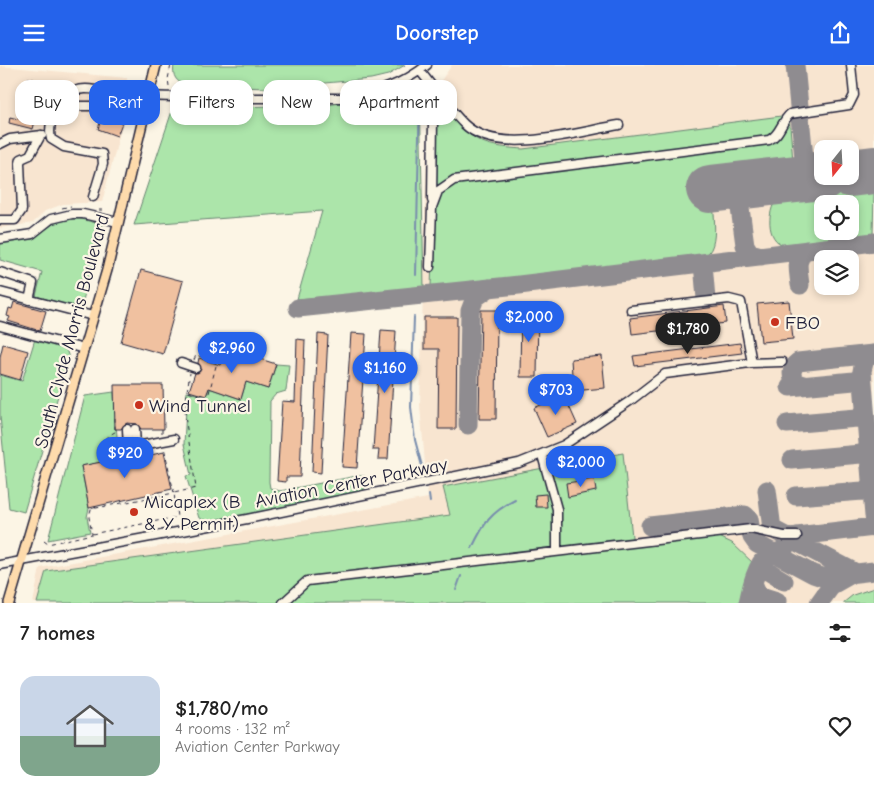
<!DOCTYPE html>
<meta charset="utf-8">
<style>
:root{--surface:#fff;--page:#f6f6f6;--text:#222;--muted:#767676;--line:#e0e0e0;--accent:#2563eb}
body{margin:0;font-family:"Comic Neue",sans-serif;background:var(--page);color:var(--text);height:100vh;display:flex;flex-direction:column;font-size:19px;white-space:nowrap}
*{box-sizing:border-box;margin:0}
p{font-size:16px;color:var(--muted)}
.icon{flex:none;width:28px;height:28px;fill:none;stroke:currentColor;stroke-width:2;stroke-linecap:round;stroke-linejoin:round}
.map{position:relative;height:538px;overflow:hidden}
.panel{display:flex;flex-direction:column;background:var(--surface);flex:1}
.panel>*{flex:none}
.top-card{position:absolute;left:15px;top:15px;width:500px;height:45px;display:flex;gap:10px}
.needle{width:32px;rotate:198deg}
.fabs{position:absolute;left:814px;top:75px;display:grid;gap:10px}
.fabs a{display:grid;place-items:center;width:45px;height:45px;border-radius:10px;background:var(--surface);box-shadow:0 2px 8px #0003;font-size:25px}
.price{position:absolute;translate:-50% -42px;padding:0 11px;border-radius:18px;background:var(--accent);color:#fff;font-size:16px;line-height:32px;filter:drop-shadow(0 1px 2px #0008)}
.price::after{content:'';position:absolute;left:50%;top:30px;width:15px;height:11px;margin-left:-8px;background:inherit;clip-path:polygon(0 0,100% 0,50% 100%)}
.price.active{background:#222;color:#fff}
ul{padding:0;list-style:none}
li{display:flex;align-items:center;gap:15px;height:125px;padding:0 20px}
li+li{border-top:1px solid var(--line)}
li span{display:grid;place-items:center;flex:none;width:140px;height:100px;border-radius:15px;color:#555}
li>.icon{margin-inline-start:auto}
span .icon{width:60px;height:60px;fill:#fffc;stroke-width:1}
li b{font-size:21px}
h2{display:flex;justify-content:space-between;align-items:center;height:60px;padding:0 20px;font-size:21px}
.tag{padding:0 18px;border-radius:15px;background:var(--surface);box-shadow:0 2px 8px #0003;font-size:18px;line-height:45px}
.tag.active{background:var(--accent);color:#fff}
header{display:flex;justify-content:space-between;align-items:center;height:65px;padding:0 20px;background:var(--accent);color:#fff;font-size:22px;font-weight:600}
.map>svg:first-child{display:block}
</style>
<header><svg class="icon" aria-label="menu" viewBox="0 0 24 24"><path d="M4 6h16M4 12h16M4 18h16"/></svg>Doorstep<svg class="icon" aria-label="share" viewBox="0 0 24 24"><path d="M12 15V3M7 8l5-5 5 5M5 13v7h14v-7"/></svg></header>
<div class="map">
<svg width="874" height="538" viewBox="0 0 874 538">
<rect width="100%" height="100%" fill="#fcf5e5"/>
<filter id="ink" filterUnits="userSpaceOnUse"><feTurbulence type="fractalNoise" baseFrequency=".02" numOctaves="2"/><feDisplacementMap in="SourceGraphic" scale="10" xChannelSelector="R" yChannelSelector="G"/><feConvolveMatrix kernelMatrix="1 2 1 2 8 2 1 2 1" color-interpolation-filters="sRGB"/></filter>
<g filter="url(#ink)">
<path fill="#f8e5d0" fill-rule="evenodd" d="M452,0H874V538H33L40,503L428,433L420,341L428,34ZM822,84H850V111H822ZM822,139H850V166H822ZM822,194H850V221H822Z
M0,1L127,13L122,60L102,137L63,139L45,146L33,158L0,163Z"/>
<path fill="#ace5aa" stroke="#678472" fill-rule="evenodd" d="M174,0H405L388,10L371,14L266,23L186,20C176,17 172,11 174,0Z
M420,24L424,224L297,234L322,146L134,160L173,43L328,40Z
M444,42C473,76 478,81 523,84L789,50L793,96L709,108C710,127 723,179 706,190L431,222L437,53Z
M864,123L874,127L873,170L789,181C766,180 766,148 777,133ZM822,139H850V166H822Z
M78,153L103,160L82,239L77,243L36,231L42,207L0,195V178L32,174L56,157Z
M35,274L66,284L69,293L24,447L9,443L0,351V310L22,316Z
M276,299L289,300L286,326L276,329L270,336L269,417L270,423L280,426L357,411H365L367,421L362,426L209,457L199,453L186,411L191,410L184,379L187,327L206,331L209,323L241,334L246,317L268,324Z
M114,327L117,372L106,382L108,396L81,401L89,443L87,452L90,467L48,475L85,331Z
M623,388L633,481L719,472L732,478L754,499L742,538H37L46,506L450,450L443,422Z
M874,523V538H843L853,530Z"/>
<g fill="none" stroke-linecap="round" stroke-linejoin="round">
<path stroke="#788dad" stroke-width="2" d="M416,210L420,24
M414,252L411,342L415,375L423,405
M429,430L430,437
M472,483C484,458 490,448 515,435
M456,525L461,511"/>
<path stroke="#8f8c90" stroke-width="19" d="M795,0L804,93L810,103L822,109
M737,121L745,180L750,188L761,191
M703,198L706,234
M800,220C799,208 794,193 806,185
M298,243L519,220L874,177
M874,289L865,294L862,306L874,451
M803,320L796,318C790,312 791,302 798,297L873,289
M790,322L854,316L860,313L862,307
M787,359L857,353L863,349L865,344
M468,360L470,246L475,233L489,223
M792,395L861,389L866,386L868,381
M767,425L772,464L856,508
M796,431L863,426L869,423L871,417
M650,461L745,450L749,454L752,472L757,479L813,509L822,512L874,506
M797,471L874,462
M767,488L764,497L766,505L784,516
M753,518L758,530L777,536
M748,538C751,524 756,499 768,490C773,487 779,487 784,486
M819,538L832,520L848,511"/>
<path stroke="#8f8c90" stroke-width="48" d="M850,108L874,105
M710,124L823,111"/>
</g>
<path fill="#f0c1a0" stroke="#22223b" d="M28,13L45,17L33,64L9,58L10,52L18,54Z
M102,51L122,58L117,71L98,64Z
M141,205L183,216L163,289L121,277Z
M789,236L793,274L761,277L757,239Z
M14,237L46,246L40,266L8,256L10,252L7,251L9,243L12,244Z
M724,241L726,258L632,269L630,253Z
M521,243L538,244L537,312H520Z
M481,245H497L496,354H479Z
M424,252H457L456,364H438L439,284H424Z
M381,265L396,266L388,394H378L379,385H373Z
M351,268L366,269L357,403L342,402Z
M318,269L328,270L321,408L312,407Z
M297,274L305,275L300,412H286V417L277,416L282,336L295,337Z
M740,278L742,288L635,301L633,291Z
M3,279L28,286L20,315L0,309V292Z
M225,283L276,299L268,324L246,317L241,334L209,323L206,331L189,326L195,308L201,304L198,298L199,293L220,300Z
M602,291L605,323L573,326L571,294Z
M114,320H163L164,364H141L137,359L127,358L124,360L121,364H115Z
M564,330L577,359L547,372L534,343Z
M164,387L172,424L89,443L81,401L127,392L129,398L133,400L137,398L138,393Z
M594,414L596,426L568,432L566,418Z
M546,429L547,442H536L535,430Z"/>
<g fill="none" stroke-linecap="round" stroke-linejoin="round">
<defs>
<path id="minor" d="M420,6C434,23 448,43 464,59C498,92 576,67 619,60
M59,41H96L99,40L107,29
M0,79L10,74L42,70
M93,132L103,99L102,89L64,82L51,74C47,58 58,33 74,26C89,20 108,29 123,30C196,34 268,33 341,33C372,30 402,20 427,0
M432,135L433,54L447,38
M0,155H15L22,145L20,98L21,94L30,90L41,70
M0,174L32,169L51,154L72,149H83L118,157
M430,202L432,142L438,126L454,115L769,75C780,70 781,57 790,49L849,40L854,30L851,0
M0,207L33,218L29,235
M0,227L93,251
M631,245L729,234L741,237L752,298
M0,261L84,284
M181,298L196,303
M127,364L128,383
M135,364L136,381
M131,382L133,394
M110,386L174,374
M542,390L557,444V486
M0,500L247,454L519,398L564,380L630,336L665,309L750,298L782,297
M283,538L307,516L751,464L784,471H797"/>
<path id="major" d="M9,538L107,205L156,0"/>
</defs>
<use href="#minor" stroke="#22223b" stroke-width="11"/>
<use href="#major" stroke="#22223b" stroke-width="12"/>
<path stroke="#22223b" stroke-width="1" stroke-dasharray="4 4" stroke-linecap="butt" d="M169,21L168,14L171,0
M62,143L71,141
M99,145H106
M194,295L196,290L217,297L221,287L223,288
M187,326L190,308
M162,364V369
M103,397C99,383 103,372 117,366L115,364V353
M92,469L177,452L174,428L196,423L185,351L187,327L208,332L217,297
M44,476L48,479L92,469L89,452L91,444L174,428L164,382"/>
<use href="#minor" stroke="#fcf5e5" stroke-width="8"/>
<use href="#major" stroke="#fedbac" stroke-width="9"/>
</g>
</g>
<g fill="#c8321e" stroke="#fcf5e5" stroke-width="2">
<circle cx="775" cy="257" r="5"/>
<circle cx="139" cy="340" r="5"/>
<circle cx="134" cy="447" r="5"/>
</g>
<g text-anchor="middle" stroke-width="4.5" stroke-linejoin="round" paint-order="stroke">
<g font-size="19" fill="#22223b" stroke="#fcf5e5" text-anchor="start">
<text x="785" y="264">FBO</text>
<text x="149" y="347">Wind Tunnel</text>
<text x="144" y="443">Micaplex (B<tspan x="144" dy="22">&amp; Y Permit)</tspan></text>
</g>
<g font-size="19" fill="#22223b" stroke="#fcf5e5">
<text transform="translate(71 266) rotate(-75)" y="7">South Clyde Morris Boulevard</text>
<text transform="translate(351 417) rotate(-11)" y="7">Aviation Center Parkway</text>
</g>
</g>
</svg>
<div class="fabs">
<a><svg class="needle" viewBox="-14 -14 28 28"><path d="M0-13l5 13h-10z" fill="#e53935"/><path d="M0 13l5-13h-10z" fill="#767676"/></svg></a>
<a><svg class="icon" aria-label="locate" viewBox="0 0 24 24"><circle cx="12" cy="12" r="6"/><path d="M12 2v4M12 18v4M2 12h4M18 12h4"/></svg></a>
<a><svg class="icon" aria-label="layers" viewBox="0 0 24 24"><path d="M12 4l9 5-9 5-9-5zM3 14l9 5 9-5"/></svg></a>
</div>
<b class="price" style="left:529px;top:278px">$2,000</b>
<b class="price active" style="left:688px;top:290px">$1,780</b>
<b class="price" style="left:232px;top:309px">$2,960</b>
<b class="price" style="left:385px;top:329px">$1,160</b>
<b class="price" style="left:556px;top:351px">$703</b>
<b class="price" style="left:125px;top:414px">$920</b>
<b class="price" style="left:581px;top:423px">$2,000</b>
<div class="top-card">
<a class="tag">Buy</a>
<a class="tag active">Rent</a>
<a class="tag">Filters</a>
<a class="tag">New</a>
<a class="tag">Apartment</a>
</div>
</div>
<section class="panel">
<h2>7 homes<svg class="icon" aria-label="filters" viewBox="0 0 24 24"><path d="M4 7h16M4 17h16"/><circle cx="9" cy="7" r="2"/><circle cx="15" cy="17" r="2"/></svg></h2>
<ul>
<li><span style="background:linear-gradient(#c9d6e8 60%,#7fa58c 0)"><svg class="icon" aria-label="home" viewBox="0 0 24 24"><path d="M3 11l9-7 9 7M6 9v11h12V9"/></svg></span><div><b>$1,780/mo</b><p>4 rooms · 132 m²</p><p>Aviation Center Parkway</p></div><svg class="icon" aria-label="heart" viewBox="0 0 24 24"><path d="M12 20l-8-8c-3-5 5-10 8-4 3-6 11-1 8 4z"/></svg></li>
</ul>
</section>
